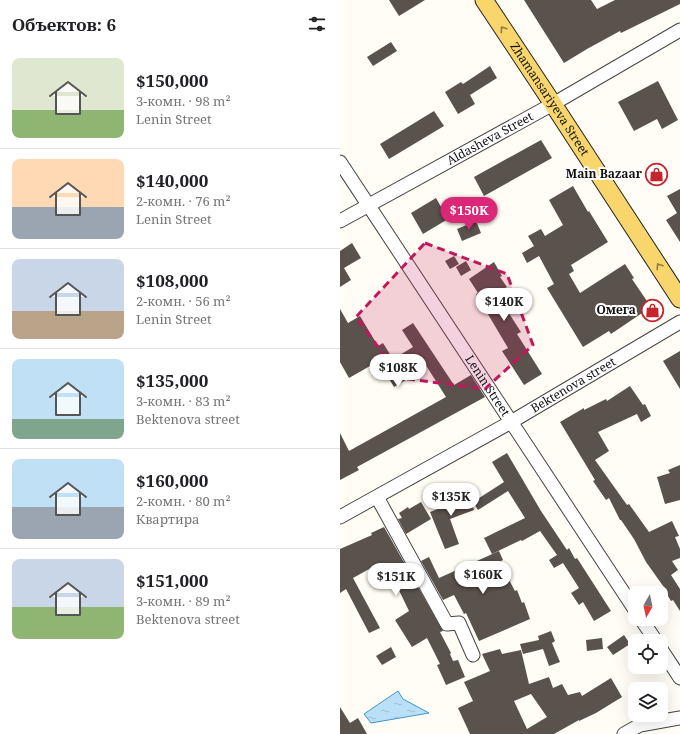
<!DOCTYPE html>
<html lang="ru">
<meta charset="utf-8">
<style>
:root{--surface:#fff;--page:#f6f6f6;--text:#202124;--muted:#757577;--line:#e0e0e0;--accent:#db2777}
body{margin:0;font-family:"Noto Serif",serif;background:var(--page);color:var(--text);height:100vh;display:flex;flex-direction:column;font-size:15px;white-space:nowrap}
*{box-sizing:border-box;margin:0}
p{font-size:13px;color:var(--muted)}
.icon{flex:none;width:22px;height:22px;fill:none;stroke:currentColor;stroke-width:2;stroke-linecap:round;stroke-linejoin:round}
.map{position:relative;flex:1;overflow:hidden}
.drawer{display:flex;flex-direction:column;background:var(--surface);width:340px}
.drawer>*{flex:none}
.needle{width:26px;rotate:189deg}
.controls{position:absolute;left:288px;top:586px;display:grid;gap:8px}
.controls a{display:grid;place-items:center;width:40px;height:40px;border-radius:8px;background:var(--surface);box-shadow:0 4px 16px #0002;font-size:20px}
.price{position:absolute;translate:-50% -34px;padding:0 9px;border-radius:14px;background:#fff;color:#222;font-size:13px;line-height:26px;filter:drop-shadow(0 1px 2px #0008)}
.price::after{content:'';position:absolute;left:50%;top:24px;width:12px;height:9px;margin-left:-6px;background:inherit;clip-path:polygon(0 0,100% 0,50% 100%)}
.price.on{background:var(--accent);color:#fff}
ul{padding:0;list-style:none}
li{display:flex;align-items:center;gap:12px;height:100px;padding:0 12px}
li+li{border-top:1px solid var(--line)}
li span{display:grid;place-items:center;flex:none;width:112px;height:80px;border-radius:8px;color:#555}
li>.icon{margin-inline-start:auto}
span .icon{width:48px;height:48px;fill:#fffc;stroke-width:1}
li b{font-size:17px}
h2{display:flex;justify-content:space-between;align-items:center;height:48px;padding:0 12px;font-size:17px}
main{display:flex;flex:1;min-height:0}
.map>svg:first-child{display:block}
</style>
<main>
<section class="drawer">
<h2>Объектов: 6<svg class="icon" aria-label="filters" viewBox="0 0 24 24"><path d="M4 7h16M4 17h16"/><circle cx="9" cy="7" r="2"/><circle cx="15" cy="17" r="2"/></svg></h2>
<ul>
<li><span style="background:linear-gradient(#dfe7d0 65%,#8fb573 0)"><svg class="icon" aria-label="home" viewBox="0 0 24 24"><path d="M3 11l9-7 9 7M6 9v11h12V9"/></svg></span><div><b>$150,000</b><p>3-комн. · 98 m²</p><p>Lenin Street</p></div></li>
<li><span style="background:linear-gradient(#ffd9b3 60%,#9aa5b1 0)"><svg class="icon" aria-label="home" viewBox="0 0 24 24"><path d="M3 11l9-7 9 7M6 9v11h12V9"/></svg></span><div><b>$140,000</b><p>2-комн. · 76 m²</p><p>Lenin Street</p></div></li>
<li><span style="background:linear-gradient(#c9d6e8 65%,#b9a48a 0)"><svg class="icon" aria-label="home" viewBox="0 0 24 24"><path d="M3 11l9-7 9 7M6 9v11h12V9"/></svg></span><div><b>$108,000</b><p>2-комн. · 56 m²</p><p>Lenin Street</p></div></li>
<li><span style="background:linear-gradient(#bfe0f5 75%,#7fa58c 0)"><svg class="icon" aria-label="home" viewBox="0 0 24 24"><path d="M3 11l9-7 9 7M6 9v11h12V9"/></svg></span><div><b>$135,000</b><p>3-комн. · 83 m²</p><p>Bektenova street</p></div></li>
<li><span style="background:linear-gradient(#bfe0f5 60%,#9aa5b1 0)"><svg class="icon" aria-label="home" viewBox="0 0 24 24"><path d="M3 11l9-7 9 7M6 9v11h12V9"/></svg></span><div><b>$160,000</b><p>2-комн. · 80 m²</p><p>Квартира</p></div></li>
<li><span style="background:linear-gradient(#c9d6e8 60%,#8fb573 0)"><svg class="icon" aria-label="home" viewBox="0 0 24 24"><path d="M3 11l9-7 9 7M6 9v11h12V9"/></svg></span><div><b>$151,000</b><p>3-комн. · 89 m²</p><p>Bektenova street</p></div></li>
</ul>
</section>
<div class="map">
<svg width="340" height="734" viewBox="0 0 340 734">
<defs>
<pattern id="water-ripples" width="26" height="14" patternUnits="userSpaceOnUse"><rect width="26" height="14" fill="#b9e0f7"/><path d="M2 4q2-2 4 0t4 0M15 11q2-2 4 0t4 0" fill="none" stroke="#9ebfd3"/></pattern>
</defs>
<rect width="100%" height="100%" fill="#fffdf5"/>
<path fill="url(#water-ripples)" stroke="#3f96cf" d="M58,691L63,699L89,713L31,723L24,714Z"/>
<path fill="#5a524d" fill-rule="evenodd" d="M49,0H85L59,16Z
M184,0H251L257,9L275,0H340V4L281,33L280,31L247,49L224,63Z
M51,42L57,51L33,66L27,57Z
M150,66L157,78L130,95L135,104L118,114L105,92L121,82L123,84Z
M318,81L338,120L322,129L317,119L294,131L278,102Z
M94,111L104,126L49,159L40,144Z
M201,140L212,158L144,196L134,177Z
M233,186L248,212L249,211L268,242L231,265L234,271L229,274L240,293L285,264L294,278L292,279L311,307L271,334L269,331L243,347L207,288L214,284L199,256L187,263L182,253L194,246L188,236L201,229L205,236L223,225L209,200Z
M340,189V242L326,220L337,213L327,196Z
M96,198L108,219L83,234L71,213Z
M136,221L141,233L122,241L117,229Z
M12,243L21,258L4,268L11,280L0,287V251Z
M114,256L119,264L110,269L105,261Z
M126,261L131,270L121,276L116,267Z
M154,262L162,276L160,277L167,287L158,292L166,306L165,307L181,332L177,334L202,374L184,385L162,351L168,348L136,294L138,293L129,279Z
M0,309L8,323L20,316L38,346L43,343L53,359L73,347L62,330L73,323L114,385L131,375L145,397L17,467L19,470L0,480V433L9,451L106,397L87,367L54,387L39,362L38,363L37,362L9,378L0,362Z
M340,351V389L323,361Z
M290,386L303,405L305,404L311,416L301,422L297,414L258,432L269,451L255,460L287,505L289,504L309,532L332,521L339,536L335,537L340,549V558L332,561L338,570L331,575L340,589V611L333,600L331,601L325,591L326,590L306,562L294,539L281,520H280L269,498L266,500L253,481L255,480L220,422L244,408V410L266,399L267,401Z
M167,453L201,511L227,550L229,548L235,559L237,558L271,611L254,621L243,602L239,605L231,593L239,588L223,563L214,568L209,560L217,555L200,531L182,541L181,540L152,554L144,538L185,518L168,491L138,510L133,502L164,482L152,462Z
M340,465V500L325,504L317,477L330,473L328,470Z
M126,488L134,510L110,519L119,544L105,549L90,512L111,504L108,496Z
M81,502L91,519L66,534L58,519L62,518L59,513L68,507L69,509Z
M44,527L103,631L100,632L111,653L110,654L113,661L118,660L125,677L106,685L97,665L100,664L87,638L72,647L55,620L69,611L53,578L48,581L40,563L13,578L40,628L29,633L6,589L0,593V549L32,535L31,533Z
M159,551L163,560L161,561L167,576L175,591L177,590L182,603L184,602L190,619L139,641L126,613L124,614L114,595L103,600L81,561L89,557L99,578Z
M211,631L215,641L212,643L220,662L209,666L203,649L183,654L180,644L199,640L198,636Z
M284,635L290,644L273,655L267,647Z
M262,638L263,649L247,651L246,640Z
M51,647L56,657L42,665L36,656Z
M160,649L162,654L181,650L189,684L209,677L213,688L222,684L228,695L240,692L242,696L271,678L282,697L256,713L239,721V720L214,734H130L118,708L133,701L124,682L150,671L142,654ZM191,694L207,717L187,729L174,701Z
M0,707L10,723L18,718L27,734H0Z"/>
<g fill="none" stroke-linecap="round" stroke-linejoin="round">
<defs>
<g id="minor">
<path id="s1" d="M0,162L295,610"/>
<path id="s2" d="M0,221L213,104L340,30"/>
<path d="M37,497L107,624L119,623L133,655"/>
<path id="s3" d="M0,517L171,422L340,322"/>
<path d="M301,619L316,641"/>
<path d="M321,649L340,678"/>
<path d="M284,734L300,725L340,718"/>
</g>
<g id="major">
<path id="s4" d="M144,0L213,104L340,299"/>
</g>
</defs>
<use href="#minor" stroke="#444" stroke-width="15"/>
<use href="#major" stroke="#222" stroke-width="19"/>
<use href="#minor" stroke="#fff" stroke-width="13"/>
<use href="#major" stroke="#f9d66b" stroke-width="17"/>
</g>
<defs><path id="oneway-chevron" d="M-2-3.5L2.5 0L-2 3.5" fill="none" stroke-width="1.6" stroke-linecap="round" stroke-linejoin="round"/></defs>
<g stroke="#917d42">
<use href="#oneway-chevron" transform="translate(163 29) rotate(-124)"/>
<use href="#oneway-chevron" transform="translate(319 266) rotate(-123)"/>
</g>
<path fill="#c2185b" fill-opacity="0.2" stroke="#c2185b" stroke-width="3" stroke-dasharray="8 5" stroke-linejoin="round" d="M85,243L167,274L193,345L145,389L61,378L16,317Z"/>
<defs>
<symbol id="shop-ring" viewBox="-11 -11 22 22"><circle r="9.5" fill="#fff" stroke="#c4262e" stroke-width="1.5"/><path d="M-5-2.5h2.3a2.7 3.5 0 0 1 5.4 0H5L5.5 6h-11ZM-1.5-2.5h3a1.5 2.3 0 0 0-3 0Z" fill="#c4262e"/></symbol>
</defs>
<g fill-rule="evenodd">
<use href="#shop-ring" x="304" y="162" width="25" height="25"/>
<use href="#shop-ring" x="300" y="298" width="25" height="25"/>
</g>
<g text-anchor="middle" stroke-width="4" stroke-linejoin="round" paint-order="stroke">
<g font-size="12" fill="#111" stroke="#fff">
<text dy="4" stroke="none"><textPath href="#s4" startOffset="119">Zhamansariyeva Street</textPath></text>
<text dy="4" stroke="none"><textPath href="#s2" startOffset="171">Aldasheva Street</textPath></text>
<text dy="4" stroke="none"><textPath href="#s3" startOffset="268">Bektenova street</textPath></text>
<text dy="4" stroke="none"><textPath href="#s1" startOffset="268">Lenin Street</textPath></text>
</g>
<g font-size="12" font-weight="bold" fill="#111" stroke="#fff" text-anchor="end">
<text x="302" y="178">Main Bazaar</text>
<text x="296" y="314">Омега</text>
</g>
</g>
</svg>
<div class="controls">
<a><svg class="needle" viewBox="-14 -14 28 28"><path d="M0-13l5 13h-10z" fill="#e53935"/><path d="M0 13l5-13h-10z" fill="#757577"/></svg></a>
<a><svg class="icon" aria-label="locate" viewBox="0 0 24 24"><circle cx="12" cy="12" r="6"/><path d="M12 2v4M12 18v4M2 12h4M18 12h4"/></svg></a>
<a><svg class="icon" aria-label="layers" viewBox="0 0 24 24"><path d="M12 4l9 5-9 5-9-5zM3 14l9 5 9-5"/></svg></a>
</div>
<b class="price on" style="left:129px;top:231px">$150K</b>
<b class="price" style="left:164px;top:322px">$140K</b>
<b class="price" style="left:58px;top:388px">$108K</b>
<b class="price" style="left:111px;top:517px">$135K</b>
<b class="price" style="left:143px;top:595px">$160K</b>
<b class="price" style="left:56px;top:597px">$151K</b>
</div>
</main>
